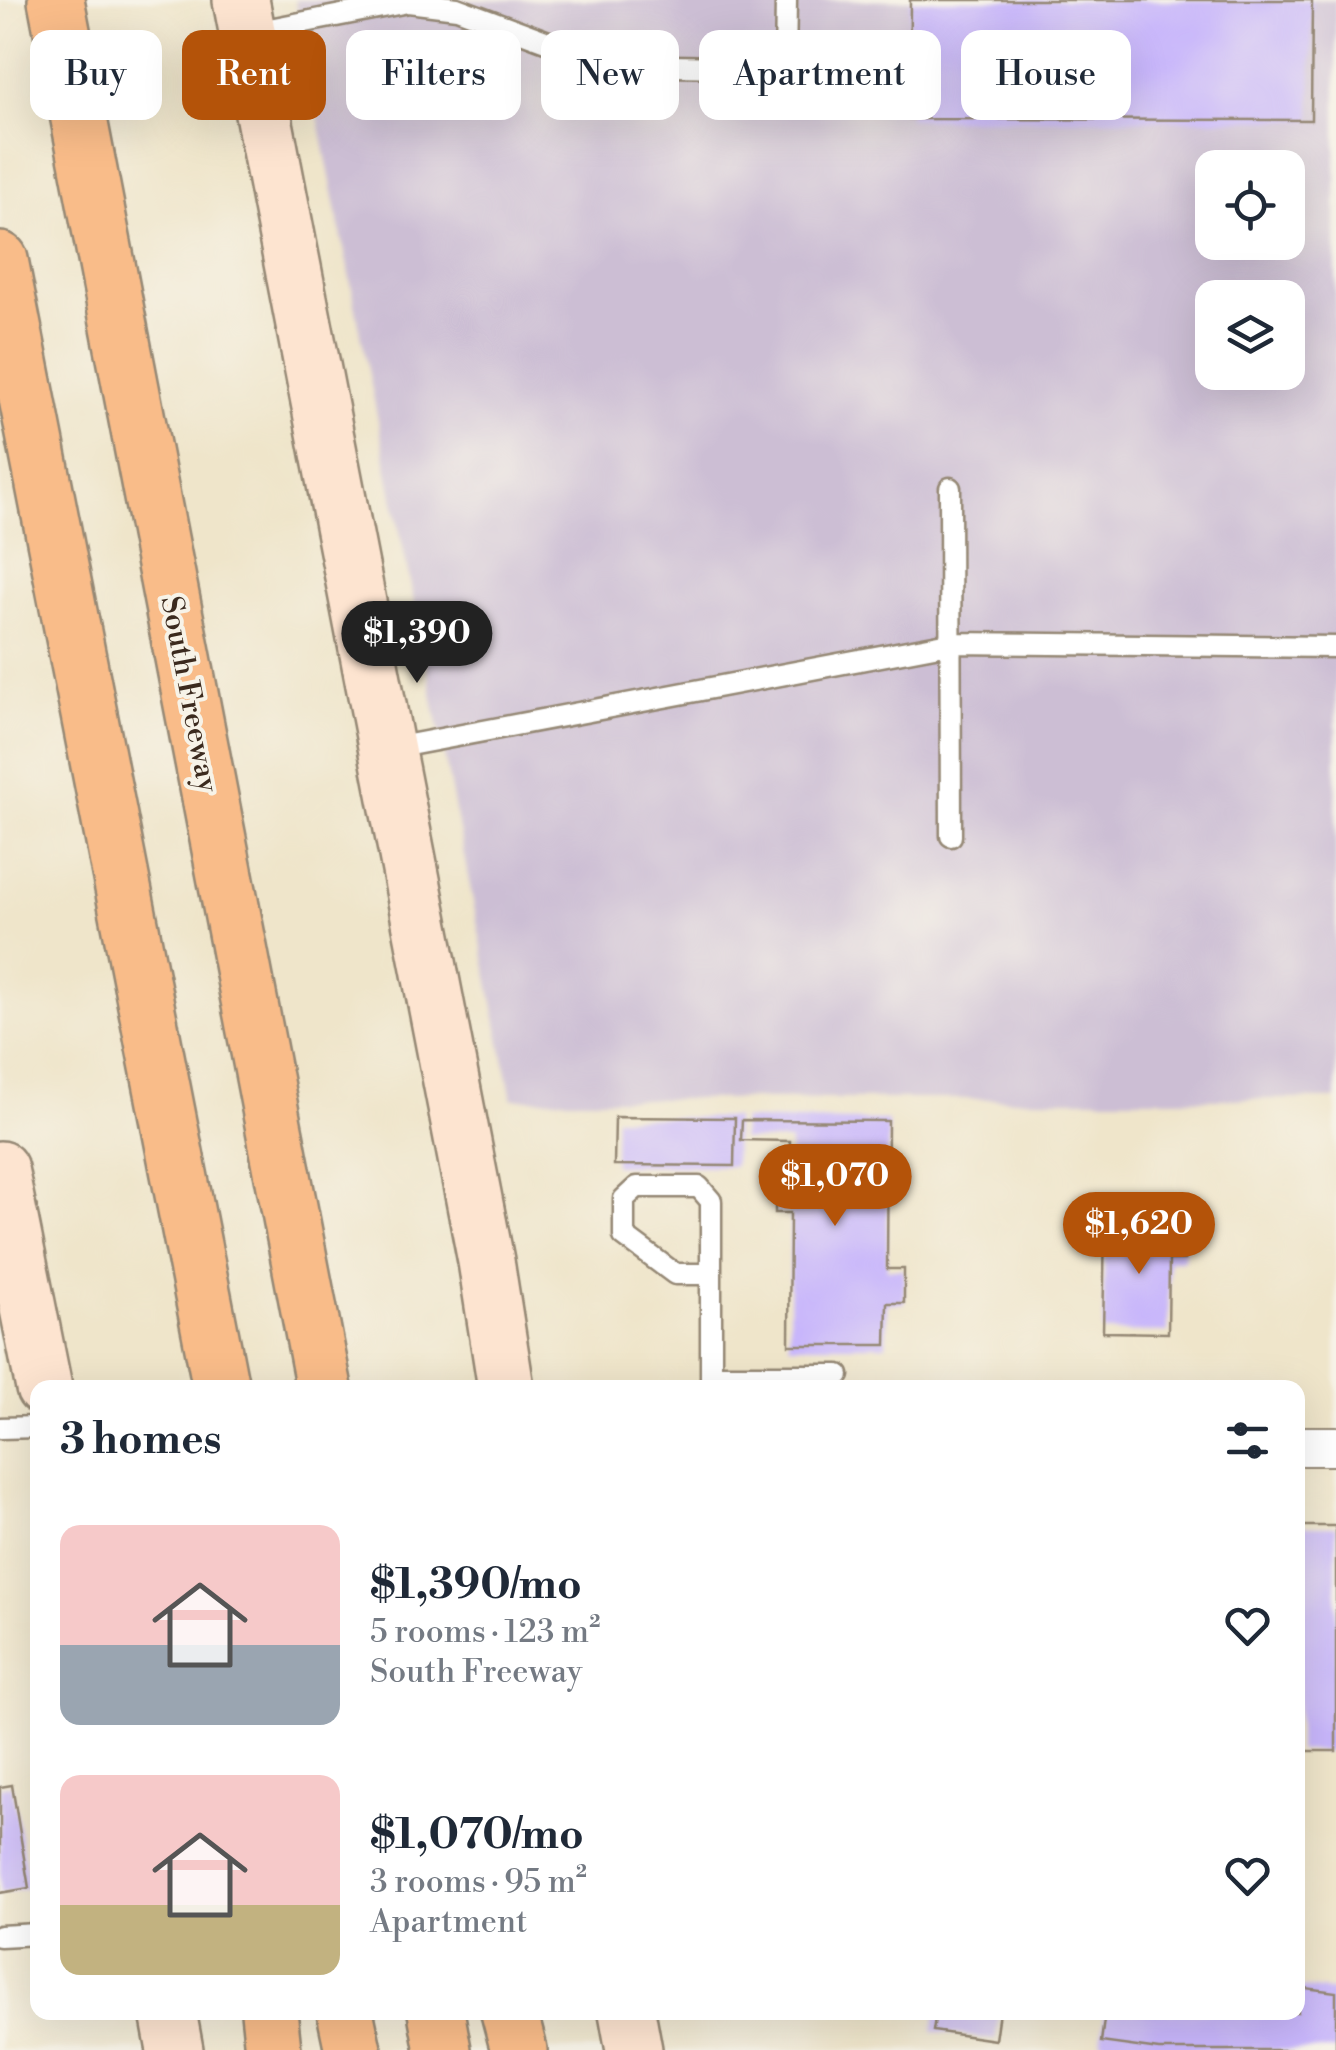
<!DOCTYPE html>
<meta charset="utf-8">
<style>
:root{--surface:#fff;--page:#f6f6f7;--text:#1f2937;--muted:#747a83;--accent:#b45309}
body{margin:0;font-family:"Libre Bodoni",serif;background:var(--page);color:var(--text);height:100vh;display:flex;flex-direction:column;font-size:38px;white-space:nowrap}
*{box-sizing:border-box;margin:0}
p{font-size:32px;color:var(--muted)}
.icon{flex:none;width:55px;height:55px;fill:none;stroke:currentColor;stroke-width:2;stroke-linecap:round;stroke-linejoin:round}
.map{position:relative;flex:1;overflow:hidden}
.panel{position:absolute;left:30px;top:1380px;width:1275px;height:640px;display:flex;flex-direction:column;background:var(--surface);border-radius:20px;box-shadow:0 10px 40px #0002}
.panel>*{flex:none}
.guide{position:absolute;left:30px;top:30px;width:1278px;height:90px;display:flex;gap:20px}
.controls{position:absolute;left:1195px;top:150px;display:grid;gap:20px}
.controls a{display:grid;place-items:center;width:110px;height:110px;border-radius:20px;background:var(--surface);box-shadow:0 10px 40px #0002;font-size:50px}
.price{position:absolute;translate:-50% -85px;padding:0 22px;border-radius:35px;background:var(--accent);color:#fff;font-size:32px;line-height:65px;filter:drop-shadow(0 2px 5px #0008)}
.price::after{content:'';position:absolute;left:50%;top:60px;width:30px;height:22px;margin-left:-15px;background:inherit;clip-path:polygon(0 0,100% 0,50% 100%)}
.price.on{background:#222;color:#fff}
ul{padding:0;list-style:none}
li{display:flex;align-items:center;gap:30px;height:250px;padding:0 30px}
li span{display:grid;place-items:center;flex:none;width:280px;height:200px;border-radius:20px;color:#555}
li>.icon{margin-inline-start:auto}
span .icon{width:120px;height:120px;fill:#fffc;stroke-width:1}
li b{font-size:42px}
h2{display:flex;justify-content:space-between;align-items:center;height:120px;padding:0 30px;font-size:42px}
.pill{padding:0 35px;border-radius:20px;background:var(--surface);box-shadow:0 10px 40px #0002;font-size:35px;line-height:90px}
.pill.on{background:var(--accent);color:#fff}
.map>svg:first-child{display:block}
</style>
<div class="map">
<svg width="1336" height="2050" viewBox="0 0 1336 2050">
<rect width="100%" height="100%" fill="#f7f3e8"/>
<filter id="ink" filterUnits="userSpaceOnUse"><feTurbulence type="fractalNoise" baseFrequency=".01" numOctaves="2"/><feDisplacementMap in="SourceGraphic" scale="20" xChannelSelector="R" yChannelSelector="G"/><feConvolveMatrix kernelMatrix="1 2 1 2 8 2 1 2 1" color-interpolation-filters="sRGB"/></filter>
<filter id="wash" filterUnits="userSpaceOnUse"><feTurbulence type="fractalNoise" baseFrequency=".0048" numOctaves="4" result="noise"/><feDisplacementMap in="SourceGraphic" scale="40" xChannelSelector="R" yChannelSelector="G"/><feGaussianBlur stdDeviation="2.25" result="paint"/><feColorMatrix in="noise" values="0 0 0 0 0 0 0 0 0 0 0 0 0 0 0 0 0 1.4 0 .05"/><feComposite in="paint" operator="in"/></filter>
<g filter="url(#wash)">
<rect width="100%" height="100%" fill="#efe5ca"/>
<path fill="#ccbed4" fill-rule="evenodd" d="M295,0H1336V1099H512ZM1212,168H1288V242H1212ZM1212,298H1288V372H1212Z"/>
<g id="blocks">
<path fill="#c8b6fb" d="M910,0H1312L1311,120L909,119Z
M615,1117L735,1118L734,1166L614,1165Z
M742,1120L888,1121L887,1269H904V1303H887L886,1345H789L790,1213H775V1173H789L790,1141L741,1140Z
M1105,1226L1184,1228V1260H1169L1168,1333L1103,1332Z
M1298,1526H1336V1751H1298Z
M12,1785L29,1888L0,1893V1787Z
M1298,1987L1336,1992V2050H1159L1101,2042L1105,2012H1298Z
M936,2012H999L995,2040L933,2031Z"/>
</g>
</g>
<g filter="url(#ink)">
<use href="#blocks" fill-opacity="0" stroke="#958874" stroke-width="2.5"/>
<g fill="none" stroke-linecap="round" stroke-linejoin="round">
<defs>
<path id="service" d="M249,33L408,2L457,8L610,65L785,68L786,0
M950,488L951,836
M388,749L950,643L1336,647
M711,1274H675L624,1236V1199L637,1187H699L711,1201V1388
M711,1375H839
M0,1428L38,1427
M0,1936L38,1934"/>
<path id="minor" d="M1298,1446H1336"/>
<path id="secondary" d="M241,0L486,1261L506,1388
M0,1169L44,1388
M168,2012L175,2050
M627,2012L634,2050"/>
<path id="motorway" d="M56,0L324,1388
M0,260L221,1388
M269,2012L273,2050
M345,2012L353,2050
M436,2012L443,2050
M509,2012L519,2050"/>
</defs>
<use href="#service" stroke="#958874" stroke-width="25"/>
<use href="#minor" stroke="#958874" stroke-width="42"/>
<use href="#secondary" stroke="#958874" stroke-width="60"/>
<use href="#motorway" stroke="#958874" stroke-width="60"/>
<use href="#service" stroke="#fff" stroke-width="20"/>
<use href="#minor" stroke="#fff" stroke-width="38"/>
<use href="#secondary" stroke="#fde4d0" stroke-width="55"/>
<use href="#motorway" stroke="#f9bc89" stroke-width="55"/>
</g>
</g>
<g text-anchor="middle" stroke-width="8" stroke-linejoin="round" paint-order="stroke">
<g font-size="30" fill="#3b2a1e" stroke="#f7f3e8">
<text transform="translate(190 694) rotate(79)" y="10">South Freeway</text>
</g>
</g>
</svg>
<div class="controls">
<a><svg class="icon" aria-label="locate" viewBox="0 0 24 24"><circle cx="12" cy="12" r="6"/><path d="M12 2v4M12 18v4M2 12h4M18 12h4"/></svg></a>
<a><svg class="icon" aria-label="layers" viewBox="0 0 24 24"><path d="M12 4l9 5-9 5-9-5zM3 14l9 5 9-5"/></svg></a>
</div>
<b class="price on" style="left:417px;top:686px">$1,390</b>
<b class="price" style="left:835px;top:1229px">$1,070</b>
<b class="price" style="left:1139px;top:1277px">$1,620</b>
<div class="guide">
<a class="pill">Buy</a>
<a class="pill on">Rent</a>
<a class="pill">Filters</a>
<a class="pill">New</a>
<a class="pill">Apartment</a>
<a class="pill">House</a>
</div>
<section class="panel">
<h2>3 homes<svg class="icon" aria-label="filters" viewBox="0 0 24 24"><path d="M4 7h16M4 17h16"/><circle cx="9" cy="7" r="2"/><circle cx="15" cy="17" r="2"/></svg></h2>
<ul>
<li><span style="background:linear-gradient(#f6c9c9 60%,#9aa5b1 0)"><svg class="icon" aria-label="home" viewBox="0 0 24 24"><path d="M3 11l9-7 9 7M6 9v11h12V9"/></svg></span><div><b>$1,390/mo</b><p>5 rooms · 123 m²</p><p>South Freeway</p></div><svg class="icon" aria-label="heart" viewBox="0 0 24 24"><path d="M12 20l-8-8c-3-5 5-10 8-4 3-6 11-1 8 4z"/></svg></li>
<li><span style="background:linear-gradient(#f6c9c9 65%,#c2b280 0)"><svg class="icon" aria-label="home" viewBox="0 0 24 24"><path d="M3 11l9-7 9 7M6 9v11h12V9"/></svg></span><div><b>$1,070/mo</b><p>3 rooms · 95 m²</p><p>Apartment</p></div><svg class="icon" aria-label="heart" viewBox="0 0 24 24"><path d="M12 20l-8-8c-3-5 5-10 8-4 3-6 11-1 8 4z"/></svg></li>
</ul>
</section>
</div>
